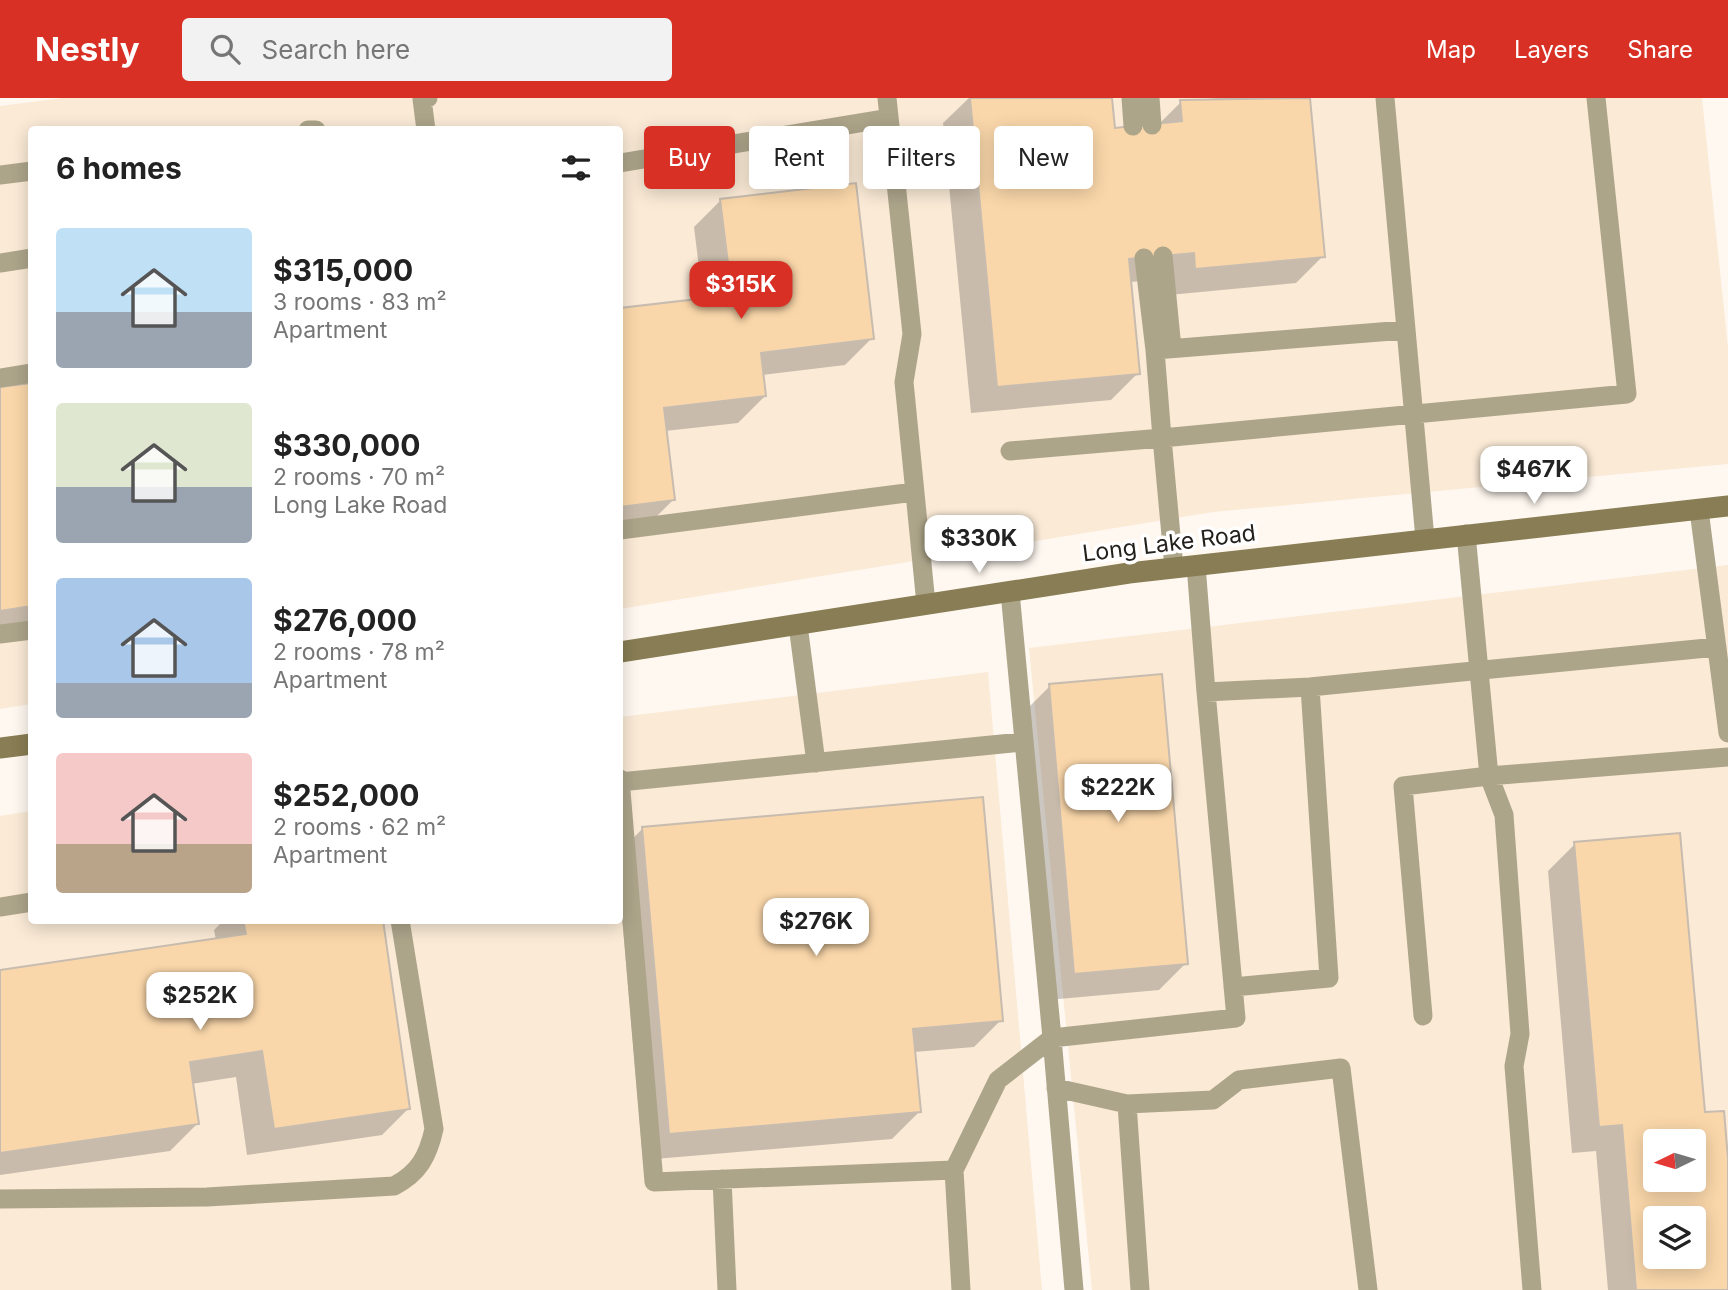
<!DOCTYPE html>
<meta charset="utf-8">
<style>
:root{--surface:#fff;--page:#f2f2f2;--text:#222;--muted:#767676;--accent:#d93025}
body{margin:0;font-family:Inter,sans-serif;background:var(--page);color:var(--text);height:100vh;display:flex;flex-direction:column;font-size:26px;white-space:nowrap}
*{box-sizing:border-box;margin:0}
p{font-size:23px;color:var(--muted)}
.icon{flex:none;width:38px;height:38px;fill:none;stroke:currentColor;stroke-width:2;stroke-linecap:round;stroke-linejoin:round}
.map{position:relative;flex:1;overflow:hidden}
.details{position:absolute;left:28px;top:28px;width:595px;height:798px;display:flex;flex-direction:column;background:var(--surface);border-radius:7px;box-shadow:0 4px 18px #0003}
.details>*{flex:none}
.guide{position:absolute;left:644px;top:28px;width:665px;height:63px;display:flex;gap:14px}
.needle{width:46px;rotate:265deg}
.fabs{position:absolute;left:1643px;top:1031px;display:grid;gap:14px}
.fabs a{display:grid;place-items:center;width:63px;height:63px;border-radius:7px;background:var(--surface);box-shadow:0 4px 18px #0003;font-size:35px}
.price{position:absolute;translate:-50% -60px;padding:0 16px;border-radius:14px;background:#fff;color:#222;font-size:23px;line-height:46px;filter:drop-shadow(0 2px 4px #0008)}
.price::after{content:'';position:absolute;left:50%;top:42px;width:21px;height:16px;margin-left:-10px;background:inherit;clip-path:polygon(0 0,100% 0,50% 100%)}
.price.active{background:var(--accent);color:#fff}
ul{padding:0;list-style:none}
li{display:flex;align-items:center;gap:21px;height:175px;padding:0 28px}
li span{display:grid;place-items:center;flex:none;width:196px;height:140px;border-radius:7px;color:#555}
li>.icon{margin-inline-start:auto}
span .icon{width:84px;height:84px;fill:#fffc;stroke-width:1}
li b{font-size:30px}
h2{display:flex;justify-content:space-between;align-items:center;height:84px;padding:0 28px;font-size:30px}
.pill{padding:0 24px;border-radius:7px;background:var(--surface);box-shadow:0 4px 18px #0003;font-size:24px;line-height:63px}
.pill.active{background:var(--accent);color:#fff}
header{display:flex;align-items:center;gap:42px;box-sizing:border-box;height:98px;padding:0 35px;background:var(--accent);color:#fff}
header strong{font-size:33px}
nav{display:flex;gap:38px;margin-inline-start:auto;font-size:24px}
.search{width:490px;height:63px;background:var(--page);display:flex;align-items:center;gap:18px;box-sizing:border-box;padding:0 24px;border-radius:7px;color:var(--muted);font-size:26px}
.map>svg:first-child{display:block}
</style>
<header>
<strong>Nestly</strong>
<div class="search"><svg class="icon" aria-label="search" viewBox="0 0 24 24"><circle cx="10" cy="10" r="6"/><path d="M15 15l6 6"/></svg>Search here</div>
<nav><a>Map</a><a>Layers</a><a>Share</a></nav>
</header>
<div class="map">
<svg width="1728" height="1192" viewBox="0 0 1728 1192">
<rect width="100%" height="100%" fill="#fff8f0"/>
<path fill="#faead6" fill-rule="evenodd" d="M63,0H1702L1728,250V366L1213,414L620,511V32H32L31,606L0,611V8Z
M1728,467V1192H1092L1029,550ZM1656,1043H1694V1082H1656ZM1656,1120H1694V1158H1656Z
M988,574L1042,1192H0V718L31,713L32,822H620V619Z"/>
<path fill="#0003" fill-rule="evenodd" d="M969,0H1110L1113,32L1157,28L1181,4L1218,0H1308L1323,158L1296,185L1169,197L1168,181L1130,184L1138,275L1111,302L971,315L943,25Z
M721,102L872,240L845,267L762,277L765,298L738,325L665,333L673,402L646,429L620,432V212L703,202L694,129Z
M32,287V525L0,530V291Z
M1050,588L1186,865L1159,892L1048,902L1023,615Z
M643,730L1001,922L974,949L914,954L919,1014L892,1041L643,1062L620,795V754Z
M1575,746L1703,1016L1728,1081V1192H1608L1596,1053L1572,1055L1548,773ZM1656,1043H1694V1082H1656ZM1656,1120H1694V1158H1656Z
M224,822H381L409,1010L382,1037L247,1057L236,979L191,986L197,1026L170,1053L0,1077V874L216,842L214,832Z"/>
<path fill="#fad7aa" stroke="#c7bcaf" stroke-width="2" fill-rule="evenodd" d="M970,0H1112L1115,30L1182,23L1180,2L1310,0L1325,159L1195,171L1194,155L1129,161L1140,276L997,289Z
M856,85L874,241L761,255L766,298L664,310L675,402L620,409V210L732,197L720,101Z
M32,285V508L0,513V289Z
M1162,576L1188,866L1074,876L1049,586Z
M983,699L1003,923L913,931L921,1014L669,1036L642,729Z
M1680,735L1705,1014L1724,1013L1728,1061V1192H1636L1622,1027L1599,1029L1574,744ZM1656,1043H1694V1082H1656ZM1656,1120H1694V1158H1656Z
M243,822H383L410,1011L274,1031L262,953L190,964L199,1026L0,1055V872L246,836Z"/>
<g fill="none" stroke-linecap="round" stroke-linejoin="round">
<path stroke="#ada58a" stroke-width="19" d="M887,0L912,236L904,284L926,506
M1131,0L1133,28
M1150,0L1152,27
M1385,0L1425,441
M308,32H316
M426,32L422,1L428,0
M620,65L889,20
M0,77L32,73
M1163,158L1172,251
M1144,160L1155,252
M0,165L32,160
M0,280L32,275
M1010,353L1162,340L1155,252L1405,232
M1699,412L1728,635
M620,432L914,394
M1466,436L1489,678L1728,659
M1196,467L1206,594
M1174,470L1162,340L1627,296L1596,0
M1010,494L1052,940L1236,920L1206,594L1310,589L1717,549
M798,527L816,665
M0,536L32,532
M620,681L654,1084L954,1072L998,982L1052,940
M620,684L1022,644
M0,809L32,804
M1233,889L1329,880L1310,589
M1423,918L1403,688L1489,678L1504,717L1520,936L1514,968L1532,1192
M1052,940L1074,1192
M1056,990L1127,1006L1213,1002L1239,982L1341,970L1368,1192
M1127,1006L1140,1192
M954,1072L961,1192
M722,1081L727,1192
M0,1101L207,1099L394,1088C419,1075 428,1058 434,1031L400,822"/>
<path stroke="#887d54" stroke-width="21" d="M620,554L1129,475L1728,408
M0,650L32,646"/>
</g>
<g text-anchor="middle" stroke-width="7" stroke-linejoin="round" paint-order="stroke">
<g font-size="23" fill="#24201b" stroke="#fff">
<text transform="translate(1169 445) rotate(-7)" y="8">Long Lake Road</text>
</g>
</g>
</svg>
<div class="fabs">
<a><svg class="needle" viewBox="-14 -14 28 28"><path d="M0-13l5 13h-10z" fill="#e53935"/><path d="M0 13l5-13h-10z" fill="#767676"/></svg></a>
<a><svg class="icon" aria-label="layers" viewBox="0 0 24 24"><path d="M12 4l9 5-9 5-9-5zM3 14l9 5 9-5"/></svg></a>
</div>
<b class="price active" style="left:741px;top:223px">$315K</b>
<b class="price" style="left:1534px;top:408px">$467K</b>
<b class="price" style="left:979px;top:477px">$330K</b>
<b class="price" style="left:1118px;top:726px">$222K</b>
<b class="price" style="left:816px;top:860px">$276K</b>
<b class="price" style="left:200px;top:934px">$252K</b>
<div class="guide">
<a class="pill active">Buy</a>
<a class="pill">Rent</a>
<a class="pill">Filters</a>
<a class="pill">New</a>
</div>
<section class="details">
<h2>6 homes<svg class="icon" aria-label="filters" viewBox="0 0 24 24"><path d="M4 7h16M4 17h16"/><circle cx="9" cy="7" r="2"/><circle cx="15" cy="17" r="2"/></svg></h2>
<ul>
<li><span style="background:linear-gradient(#bfe0f5 60%,#9aa5b1 0)"><svg class="icon" aria-label="home" viewBox="0 0 24 24"><path d="M3 11l9-7 9 7M6 9v11h12V9"/></svg></span><div><b>$315,000</b><p>3 rooms · 83 m²</p><p>Apartment</p></div></li>
<li><span style="background:linear-gradient(#dfe7d0 60%,#9aa5b1 0)"><svg class="icon" aria-label="home" viewBox="0 0 24 24"><path d="M3 11l9-7 9 7M6 9v11h12V9"/></svg></span><div><b>$330,000</b><p>2 rooms · 70 m²</p><p>Long Lake Road</p></div></li>
<li><span style="background:linear-gradient(#a9c7e8 75%,#9aa5b1 0)"><svg class="icon" aria-label="home" viewBox="0 0 24 24"><path d="M3 11l9-7 9 7M6 9v11h12V9"/></svg></span><div><b>$276,000</b><p>2 rooms · 78 m²</p><p>Apartment</p></div></li>
<li><span style="background:linear-gradient(#f6c9c9 65%,#b9a48a 0)"><svg class="icon" aria-label="home" viewBox="0 0 24 24"><path d="M3 11l9-7 9 7M6 9v11h12V9"/></svg></span><div><b>$252,000</b><p>2 rooms · 62 m²</p><p>Apartment</p></div></li>
</ul>
</section>
</div>
